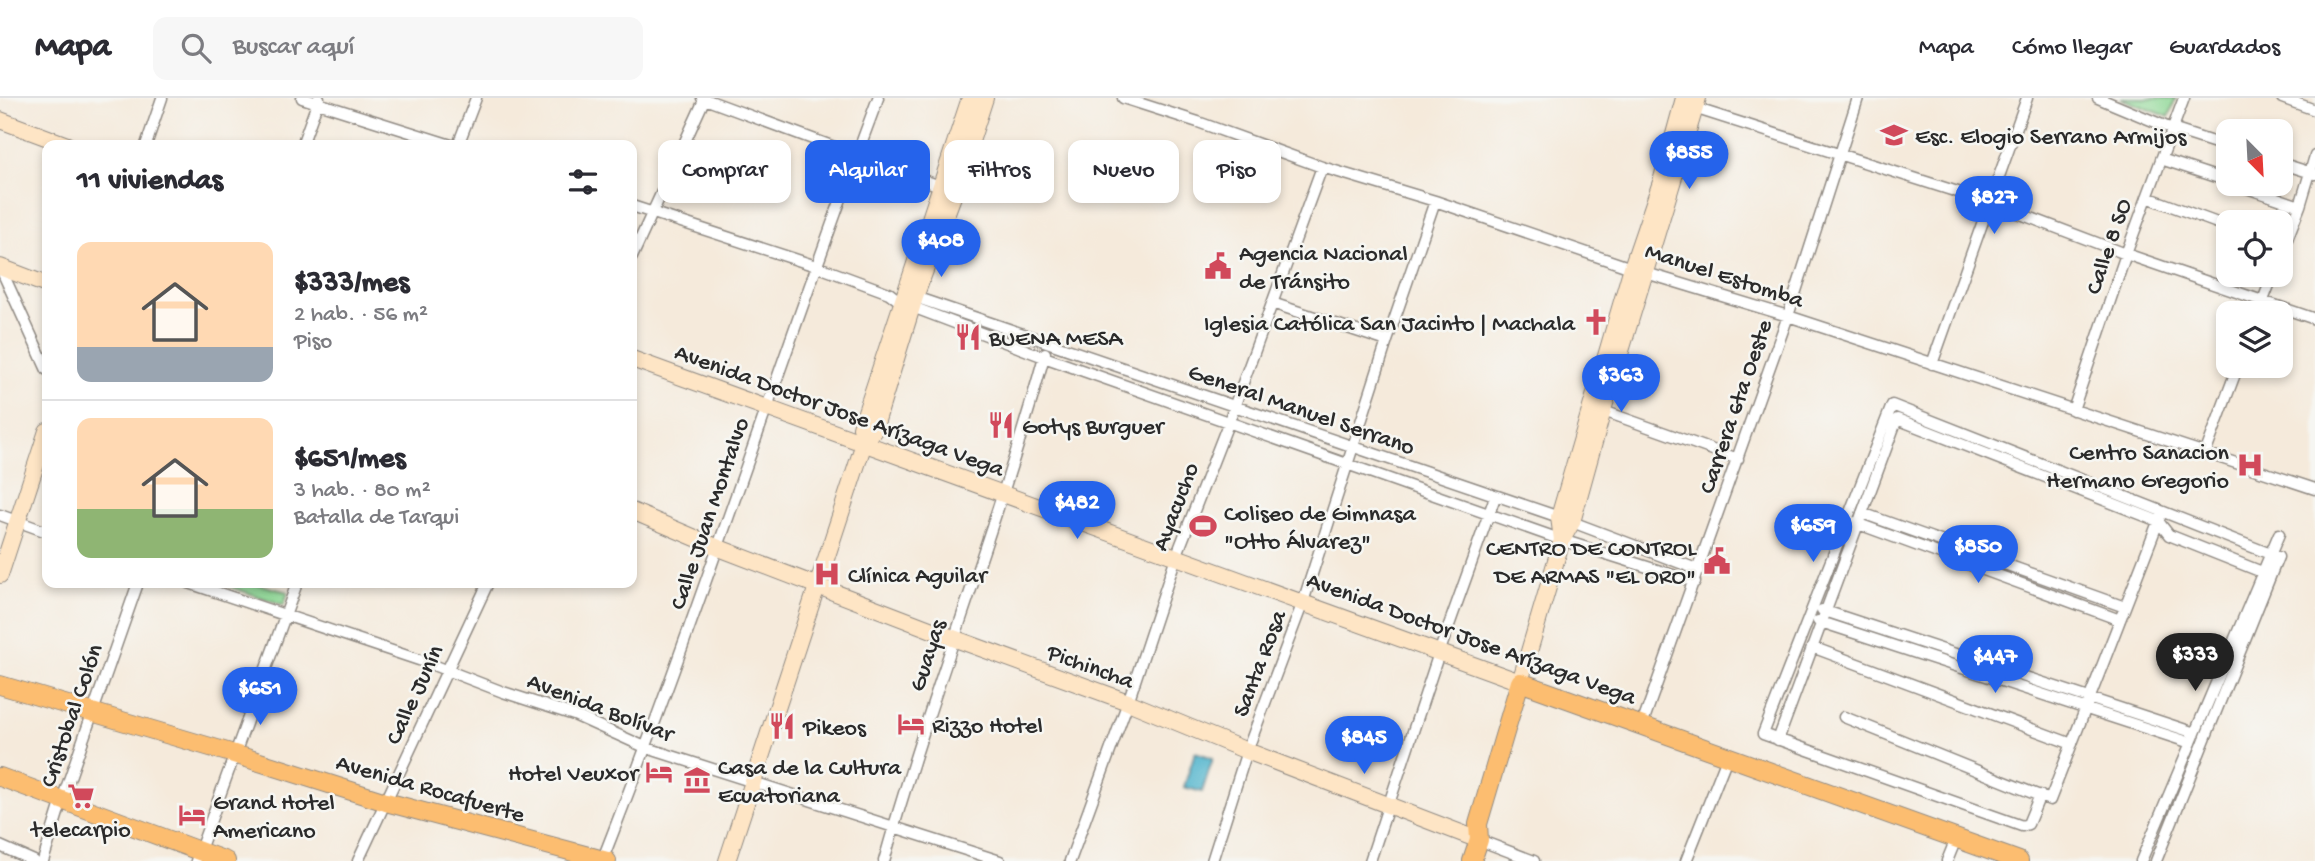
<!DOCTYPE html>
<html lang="es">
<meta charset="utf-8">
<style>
:root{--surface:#fff;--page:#f7f7f7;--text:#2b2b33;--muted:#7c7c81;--line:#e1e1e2;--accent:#2563eb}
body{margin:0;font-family:"Gochi Hand",sans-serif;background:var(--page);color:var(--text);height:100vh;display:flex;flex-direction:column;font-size:26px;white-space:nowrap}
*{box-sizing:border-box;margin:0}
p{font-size:23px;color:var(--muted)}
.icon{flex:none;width:38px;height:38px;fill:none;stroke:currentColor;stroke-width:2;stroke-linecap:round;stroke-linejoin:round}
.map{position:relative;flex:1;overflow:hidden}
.sheet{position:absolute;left:42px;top:42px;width:595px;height:448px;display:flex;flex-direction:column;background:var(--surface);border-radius:14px;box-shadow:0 4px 10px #0003}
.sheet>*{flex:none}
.hud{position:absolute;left:658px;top:42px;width:665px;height:63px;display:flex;gap:14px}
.needle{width:46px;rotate:156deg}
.tools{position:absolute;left:2216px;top:21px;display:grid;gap:14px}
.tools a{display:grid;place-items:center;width:77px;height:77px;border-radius:14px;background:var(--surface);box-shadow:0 4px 10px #0003;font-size:35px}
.price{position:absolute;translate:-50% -60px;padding:0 16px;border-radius:24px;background:var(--accent);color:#fff;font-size:23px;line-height:46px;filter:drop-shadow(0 2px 4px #0008)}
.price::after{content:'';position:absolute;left:50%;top:42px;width:21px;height:16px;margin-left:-10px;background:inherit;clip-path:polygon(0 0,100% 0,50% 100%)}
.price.active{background:#222;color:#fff}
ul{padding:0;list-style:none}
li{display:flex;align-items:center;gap:21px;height:175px;padding:0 35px}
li+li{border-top:2px solid var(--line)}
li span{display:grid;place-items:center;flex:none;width:196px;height:140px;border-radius:14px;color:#555}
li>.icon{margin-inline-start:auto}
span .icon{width:84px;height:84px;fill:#fffc;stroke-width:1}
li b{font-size:30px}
h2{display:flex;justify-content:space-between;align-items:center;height:84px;padding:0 35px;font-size:30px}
.chip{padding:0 24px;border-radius:14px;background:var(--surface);box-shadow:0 4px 10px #0003;font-size:24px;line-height:63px}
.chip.active{background:var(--accent);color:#fff}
header{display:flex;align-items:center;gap:42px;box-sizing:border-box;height:98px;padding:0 35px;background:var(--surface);border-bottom:2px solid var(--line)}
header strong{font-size:33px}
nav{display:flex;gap:38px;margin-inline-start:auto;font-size:24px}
.search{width:490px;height:63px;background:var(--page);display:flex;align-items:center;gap:18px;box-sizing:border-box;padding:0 24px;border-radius:14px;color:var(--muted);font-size:26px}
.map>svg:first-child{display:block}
</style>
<header>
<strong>Mapa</strong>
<div class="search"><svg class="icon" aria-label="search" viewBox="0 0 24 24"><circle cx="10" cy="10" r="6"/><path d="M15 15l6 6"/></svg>Buscar aquí</div>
<nav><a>Mapa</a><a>Cómo llegar</a><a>Guardados</a></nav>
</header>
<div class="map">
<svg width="2315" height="763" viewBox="0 0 2315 763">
<rect width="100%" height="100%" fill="#f6f6f2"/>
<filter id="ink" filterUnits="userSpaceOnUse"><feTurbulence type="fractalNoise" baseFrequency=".0143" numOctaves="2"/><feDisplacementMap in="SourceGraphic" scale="14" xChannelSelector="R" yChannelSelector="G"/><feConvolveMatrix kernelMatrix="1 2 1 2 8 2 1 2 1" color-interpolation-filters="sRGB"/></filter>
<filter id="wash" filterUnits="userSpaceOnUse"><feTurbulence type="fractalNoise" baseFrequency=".00686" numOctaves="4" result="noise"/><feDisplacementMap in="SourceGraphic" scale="28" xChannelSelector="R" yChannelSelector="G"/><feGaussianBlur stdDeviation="1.57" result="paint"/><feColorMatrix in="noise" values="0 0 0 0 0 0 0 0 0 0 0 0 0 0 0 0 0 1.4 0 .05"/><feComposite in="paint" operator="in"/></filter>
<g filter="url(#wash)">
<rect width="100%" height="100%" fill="#f5eadb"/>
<path fill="#8ed895" stroke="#5c8260" stroke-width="2" d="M2120,0H2176L2169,19Z
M219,485H253L288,494L284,507Z"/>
<path fill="#4db3cc" stroke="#3c6f7c" stroke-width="2" d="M1195,654L1213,660L1202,694L1184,689Z"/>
</g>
<g filter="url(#ink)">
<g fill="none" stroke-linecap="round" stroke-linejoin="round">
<defs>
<path id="street" d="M302,0L451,47
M702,0L945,90
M1123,0L1198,24L1322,69L1435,103L1646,175L1788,218L2315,391
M2098,0L2172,31L2228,49
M2282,0L2315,12
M1691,9L1989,104L2126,156L2315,221
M146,47L162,0
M302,47L319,0
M458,47L476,0
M2161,61L2228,83
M2280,65L2315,76
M2235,86L2300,108
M2147,99L2228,129
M632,108L816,168L889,195L902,205L1044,259L1562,442L1695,484
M632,159L705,0
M2280,159L2300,108L2315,58
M0,169L47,272
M912,198L1559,419L1699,472
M1272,205L1387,243
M2258,215L2273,177
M1932,266L2027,0
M1598,311L1738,361
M2073,312L2126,156L2184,0
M2205,356L2238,268
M1862,415L2125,509
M0,417L47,434
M1853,424L2120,522
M189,485L428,565L503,594L574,617L647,650L1000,763
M1822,512L2195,635
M1818,523L2191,645
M1812,549L2072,646
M1844,619L2050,702L2160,419
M1642,627L1788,218L1858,0
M1778,642L1897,321L2158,423L2169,437L2262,474
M2040,697L2028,726L2022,728L1763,636L1892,307L2278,459L2156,763
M1479,742L1534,763
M0,748L34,763
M43,763L62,702L138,485
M196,763L297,485
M358,763L488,485
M602,763C701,511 783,253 878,0
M884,763C932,592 998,427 1045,255
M1070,763L1128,604L1176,459L1229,323L1322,69
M1212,763L1247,653L1303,504L1387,243L1435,103
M1370,763L1439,555L1495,399
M1686,763L1728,657
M1947,763L1956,741
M2141,763L2279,436"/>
<path id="secondary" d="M0,22L67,47
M0,169L47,187
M632,261L1520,584L1562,442L1572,424L1603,312L1698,0
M864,345L861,329L970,0
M632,413L719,450L953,540L1128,604L1247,653L1479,742
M1562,442L1559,419L1632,169L1661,84L1684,0
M0,477L47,333
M727,763L864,345L874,332L915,199L955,93L985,0"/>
<path id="primary" d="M0,587L234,656L386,704L607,763
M0,679L226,763
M1472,763L1479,742L1478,726L1520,584L2019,763"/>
</defs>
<use href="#street" stroke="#908a83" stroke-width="13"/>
<use href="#secondary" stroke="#908a83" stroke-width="18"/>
<use href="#primary" stroke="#908a83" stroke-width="20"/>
<use href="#street" stroke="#fff" stroke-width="10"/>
<use href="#secondary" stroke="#fee5c5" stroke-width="16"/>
<use href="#primary" stroke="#fcbd6f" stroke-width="18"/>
</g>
</g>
<defs>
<symbol id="school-bare" viewBox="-9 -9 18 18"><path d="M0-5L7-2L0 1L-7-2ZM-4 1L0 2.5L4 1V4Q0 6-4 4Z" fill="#d1495b" stroke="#f6f6f2" stroke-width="2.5" paint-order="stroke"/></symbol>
<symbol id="civic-bare" viewBox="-9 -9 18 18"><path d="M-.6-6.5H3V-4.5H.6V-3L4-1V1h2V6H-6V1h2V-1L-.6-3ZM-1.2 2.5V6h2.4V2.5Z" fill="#d1495b" stroke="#f6f6f2" stroke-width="2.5" paint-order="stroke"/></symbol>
<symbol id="church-bare" viewBox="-9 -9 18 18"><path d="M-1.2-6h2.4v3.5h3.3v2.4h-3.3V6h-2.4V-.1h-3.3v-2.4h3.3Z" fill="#d1495b" stroke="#f6f6f2" stroke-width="2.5" paint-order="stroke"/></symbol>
<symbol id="restaurant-bare" viewBox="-9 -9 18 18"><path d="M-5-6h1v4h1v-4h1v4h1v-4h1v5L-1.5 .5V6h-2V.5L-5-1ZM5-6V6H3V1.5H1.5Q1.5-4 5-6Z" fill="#d1495b" stroke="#f6f6f2" stroke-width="2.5" paint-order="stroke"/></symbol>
<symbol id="hospital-bare" viewBox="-9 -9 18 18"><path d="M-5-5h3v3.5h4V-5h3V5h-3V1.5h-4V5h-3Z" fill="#d1495b" stroke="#f6f6f2" stroke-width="2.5" paint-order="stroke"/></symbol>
<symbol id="stadium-bare" viewBox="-9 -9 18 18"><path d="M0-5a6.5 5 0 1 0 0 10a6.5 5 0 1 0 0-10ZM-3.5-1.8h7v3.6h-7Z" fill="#d1495b" stroke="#f6f6f2" stroke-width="2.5" paint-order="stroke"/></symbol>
<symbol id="hotel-bare" viewBox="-9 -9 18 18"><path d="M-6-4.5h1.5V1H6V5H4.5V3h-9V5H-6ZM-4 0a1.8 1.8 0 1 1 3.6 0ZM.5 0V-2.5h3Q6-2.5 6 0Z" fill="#d1495b" stroke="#f6f6f2" stroke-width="2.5" paint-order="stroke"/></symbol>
<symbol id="museum-bare" viewBox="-9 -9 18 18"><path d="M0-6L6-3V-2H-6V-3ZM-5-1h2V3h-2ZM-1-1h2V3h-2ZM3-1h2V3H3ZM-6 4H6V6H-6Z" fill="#d1495b" stroke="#f6f6f2" stroke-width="2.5" paint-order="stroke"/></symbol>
<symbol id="supermarket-bare" viewBox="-9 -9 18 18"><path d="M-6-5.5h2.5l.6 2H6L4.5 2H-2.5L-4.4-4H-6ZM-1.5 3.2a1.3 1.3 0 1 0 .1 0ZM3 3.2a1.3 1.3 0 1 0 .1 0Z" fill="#d1495b" stroke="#f6f6f2" stroke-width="2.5" paint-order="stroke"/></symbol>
</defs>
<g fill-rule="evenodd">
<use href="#school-bare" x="1875" y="18" width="38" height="38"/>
<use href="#civic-bare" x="1199" y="149" width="38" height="38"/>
<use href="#church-bare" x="1577" y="205" width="38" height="38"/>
<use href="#restaurant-bare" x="949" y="220" width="38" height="38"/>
<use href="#restaurant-bare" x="982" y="308" width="38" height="38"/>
<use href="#hospital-bare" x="2231" y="348" width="38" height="38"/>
<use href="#stadium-bare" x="1184" y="409" width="38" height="38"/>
<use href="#civic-bare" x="1698" y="444" width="38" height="38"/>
<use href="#hospital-bare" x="808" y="457" width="38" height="38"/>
<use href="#hotel-bare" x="892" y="607" width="38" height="38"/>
<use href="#restaurant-bare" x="763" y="609" width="38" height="38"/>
<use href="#hotel-bare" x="640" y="655" width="38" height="38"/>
<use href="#museum-bare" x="678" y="663" width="38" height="38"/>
<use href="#supermarket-bare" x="62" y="679" width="38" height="38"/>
<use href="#hotel-bare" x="173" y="698" width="38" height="38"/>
</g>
<g text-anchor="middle" stroke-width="5" stroke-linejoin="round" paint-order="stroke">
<g font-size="24" fill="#2b2b2b" stroke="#f6f6f2" text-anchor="start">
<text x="1915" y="45">Esc. Elogio Serrano Armijos</text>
<text x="1239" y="162">Agencia Nacional<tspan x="1239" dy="28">de Tránsito</tspan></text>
<text x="1575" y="232" text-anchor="end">Iglesia Católica San Jacinto | Machala</text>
<text x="989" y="247">BUENA MESA</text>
<text x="1022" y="335">Gotys Burguer</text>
<text x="2229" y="361" text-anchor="end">Centro Sanacion<tspan x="2229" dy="28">Hermano Gregorio</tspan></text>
<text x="1224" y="422">Coliseo de Gimnasa<tspan x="1224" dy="28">"Otto Álvarez"</tspan></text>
<text x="1696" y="457" text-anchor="end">CENTRO DE CONTROL<tspan x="1696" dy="28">DE ARMAS "EL ORO"</tspan></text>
<text x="848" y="484">Clínica Aguilar</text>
<text x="932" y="634">Rizzo Hotel</text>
<text x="803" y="636">Pikeos</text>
<text x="718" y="676">Casa de la Cultura<tspan x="718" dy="28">Ecuatoriana</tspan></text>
<text x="638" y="682" text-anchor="end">Hotel Veuxor</text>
<text x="213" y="711">Grand Hotel<tspan x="213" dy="28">Americano</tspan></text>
<text x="81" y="738" text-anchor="middle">telecarpio</text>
</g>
<g font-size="24" fill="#2b2b2b" stroke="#f6f6f2">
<text transform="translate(2107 148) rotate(-71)" y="8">Calle 8 SO</text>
<text transform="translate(1725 176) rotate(18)" y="8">Manuel Estomba</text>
<text transform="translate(1734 308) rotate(-71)" y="8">Carrera 6ta Oeste</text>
<text transform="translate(1302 310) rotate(19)" y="8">General Manuel Serrano</text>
<text transform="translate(840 311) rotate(20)" y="8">Avenida Doctor Jose Arízaga Vega</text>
<text transform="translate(1174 408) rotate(-69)" y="8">Ayacucho</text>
<text transform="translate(708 415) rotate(-71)" y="8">Calle Juan Montalvo</text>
<text transform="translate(1472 539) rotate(20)" y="8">Avenida Doctor Jose Arízaga Vega</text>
<text transform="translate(926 557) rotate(-72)" y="8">Guayas</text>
<text transform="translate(1258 565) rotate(-69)" y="8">Santa Rosa</text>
<text transform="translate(1091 567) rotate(20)" y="8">Pichincha</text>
<text transform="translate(413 596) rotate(-65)" y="8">Calle Junín</text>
<text transform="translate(601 608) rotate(21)" y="8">Avenida Bolívar</text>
<text transform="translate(70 617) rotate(-71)" y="8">Cristobal Colón</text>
<text transform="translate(431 689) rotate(16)" y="8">Avenida Rocafuerte</text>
</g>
</g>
</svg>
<div class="tools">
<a><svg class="needle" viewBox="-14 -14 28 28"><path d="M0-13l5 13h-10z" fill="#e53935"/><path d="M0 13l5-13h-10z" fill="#7c7c81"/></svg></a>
<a><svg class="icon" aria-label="locate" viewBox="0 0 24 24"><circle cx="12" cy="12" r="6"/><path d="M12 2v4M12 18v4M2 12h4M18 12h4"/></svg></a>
<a><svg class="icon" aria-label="layers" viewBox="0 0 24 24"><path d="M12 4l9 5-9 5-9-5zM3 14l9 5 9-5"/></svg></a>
</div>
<b class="price" style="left:1689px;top:93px">$855</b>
<b class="price" style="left:1994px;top:138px">$827</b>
<b class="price" style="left:941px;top:181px">$408</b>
<b class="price" style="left:1621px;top:316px">$363</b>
<b class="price" style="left:1077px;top:443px">$482</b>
<b class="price" style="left:1813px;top:466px">$659</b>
<b class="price" style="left:1978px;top:487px">$850</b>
<b class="price active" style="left:2195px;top:595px">$333</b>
<b class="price" style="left:1995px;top:597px">$447</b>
<b class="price" style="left:260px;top:629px">$651</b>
<b class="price" style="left:1364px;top:678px">$845</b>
<div class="hud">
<a class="chip">Comprar</a>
<a class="chip active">Alquilar</a>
<a class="chip">Filtros</a>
<a class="chip">Nuevo</a>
<a class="chip">Piso</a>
</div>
<section class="sheet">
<h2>11 viviendas<svg class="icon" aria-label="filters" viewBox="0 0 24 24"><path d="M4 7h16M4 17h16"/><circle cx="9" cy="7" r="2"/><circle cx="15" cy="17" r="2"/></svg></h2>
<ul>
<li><span style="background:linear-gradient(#ffd9b3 75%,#9aa5b1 0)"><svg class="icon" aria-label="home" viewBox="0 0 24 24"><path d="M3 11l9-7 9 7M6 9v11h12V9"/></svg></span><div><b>$333/mes</b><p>2 hab. · 56 m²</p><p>Piso</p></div></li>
<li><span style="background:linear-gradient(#ffd9b3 65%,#8fb573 0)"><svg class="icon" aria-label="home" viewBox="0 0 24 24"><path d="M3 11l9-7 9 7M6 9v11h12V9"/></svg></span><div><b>$651/mes</b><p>3 hab. · 80 m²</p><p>Batalla de Tarqui</p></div></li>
</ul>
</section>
</div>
